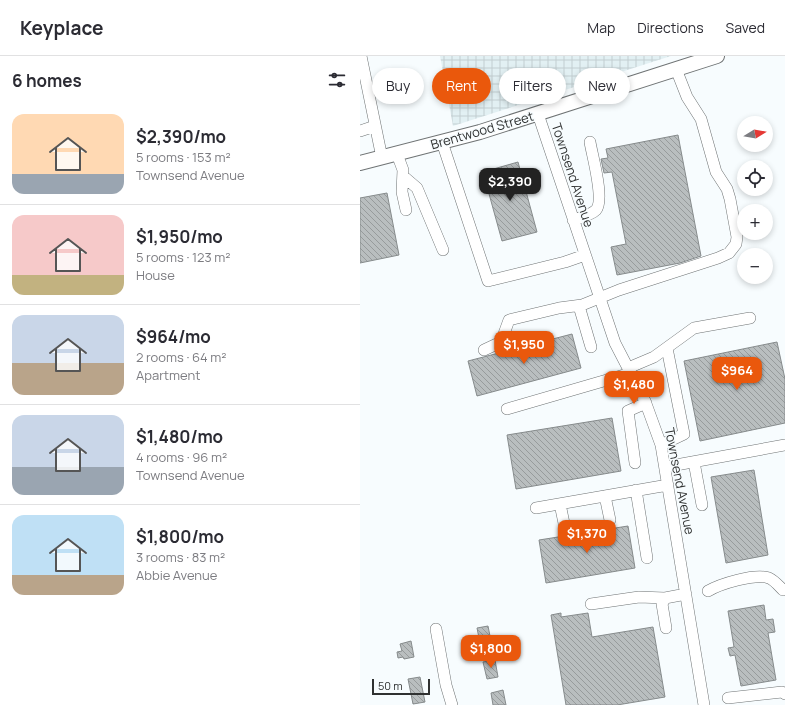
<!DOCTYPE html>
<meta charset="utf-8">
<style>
:root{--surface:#fff;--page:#f7f7f7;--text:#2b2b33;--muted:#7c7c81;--line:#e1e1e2;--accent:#ea580c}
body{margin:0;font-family:Manrope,sans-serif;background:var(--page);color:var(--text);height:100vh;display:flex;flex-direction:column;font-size:15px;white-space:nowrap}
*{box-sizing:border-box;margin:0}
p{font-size:13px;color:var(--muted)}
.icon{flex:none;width:22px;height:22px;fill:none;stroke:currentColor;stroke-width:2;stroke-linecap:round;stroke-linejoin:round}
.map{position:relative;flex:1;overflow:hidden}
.drawer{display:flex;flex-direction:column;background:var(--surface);width:360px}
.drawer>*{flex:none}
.guide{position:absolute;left:12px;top:12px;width:353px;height:36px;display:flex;gap:8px}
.needle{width:26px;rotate:79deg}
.tools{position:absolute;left:377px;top:60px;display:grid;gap:8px}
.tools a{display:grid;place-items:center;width:36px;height:36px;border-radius:50%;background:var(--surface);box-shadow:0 2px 6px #0003;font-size:20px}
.scale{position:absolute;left:12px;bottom:10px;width:58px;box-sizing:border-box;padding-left:4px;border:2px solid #2f3131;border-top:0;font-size:11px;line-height:14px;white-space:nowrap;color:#2f3131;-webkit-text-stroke:3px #f7fcfe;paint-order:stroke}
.price{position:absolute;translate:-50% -34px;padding:0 9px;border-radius:8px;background:var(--accent);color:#fff;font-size:13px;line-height:26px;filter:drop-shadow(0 1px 2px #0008)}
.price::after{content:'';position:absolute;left:50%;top:24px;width:12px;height:9px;margin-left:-6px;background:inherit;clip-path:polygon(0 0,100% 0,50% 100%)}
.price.selected{background:#222;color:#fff}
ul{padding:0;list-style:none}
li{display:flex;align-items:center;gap:12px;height:100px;padding:0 12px}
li+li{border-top:1px solid var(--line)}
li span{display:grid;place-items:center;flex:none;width:112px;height:80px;border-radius:12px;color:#555}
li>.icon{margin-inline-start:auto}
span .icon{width:48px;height:48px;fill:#fffc;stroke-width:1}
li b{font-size:17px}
h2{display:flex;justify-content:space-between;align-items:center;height:48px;padding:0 12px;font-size:17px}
.tag{padding:0 14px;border-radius:18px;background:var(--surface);box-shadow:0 2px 6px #0003;font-size:14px;line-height:36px}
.tag.selected{background:var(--accent);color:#fff}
header{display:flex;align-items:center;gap:24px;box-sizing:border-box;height:56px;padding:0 20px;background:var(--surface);border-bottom:1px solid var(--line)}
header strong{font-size:19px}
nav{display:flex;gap:22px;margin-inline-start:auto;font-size:14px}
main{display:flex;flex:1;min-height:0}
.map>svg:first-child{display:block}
</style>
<header>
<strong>Keyplace</strong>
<nav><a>Map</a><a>Directions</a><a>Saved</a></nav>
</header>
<main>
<section class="drawer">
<h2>6 homes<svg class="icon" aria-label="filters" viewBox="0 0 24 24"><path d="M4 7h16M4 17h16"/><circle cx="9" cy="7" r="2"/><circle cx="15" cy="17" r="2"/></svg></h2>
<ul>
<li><span style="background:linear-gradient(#ffd9b3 75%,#9aa5b1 0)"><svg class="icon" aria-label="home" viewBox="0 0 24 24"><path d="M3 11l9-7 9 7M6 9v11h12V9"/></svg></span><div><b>$2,390/mo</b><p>5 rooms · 153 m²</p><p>Townsend Avenue</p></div></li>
<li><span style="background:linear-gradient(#f6c9c9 75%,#c2b280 0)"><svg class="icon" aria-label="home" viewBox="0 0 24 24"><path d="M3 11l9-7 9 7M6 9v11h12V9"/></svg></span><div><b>$1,950/mo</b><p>5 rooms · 123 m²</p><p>House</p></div></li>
<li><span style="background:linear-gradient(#c9d6e8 60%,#b9a48a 0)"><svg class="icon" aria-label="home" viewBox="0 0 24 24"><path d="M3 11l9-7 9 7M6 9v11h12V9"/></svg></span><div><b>$964/mo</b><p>2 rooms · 64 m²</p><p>Apartment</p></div></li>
<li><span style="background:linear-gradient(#c9d6e8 65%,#9aa5b1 0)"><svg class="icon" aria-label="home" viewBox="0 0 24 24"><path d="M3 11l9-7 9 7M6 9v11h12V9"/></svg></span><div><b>$1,480/mo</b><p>4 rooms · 96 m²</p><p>Townsend Avenue</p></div></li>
<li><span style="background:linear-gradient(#bfe0f5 75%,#b9a48a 0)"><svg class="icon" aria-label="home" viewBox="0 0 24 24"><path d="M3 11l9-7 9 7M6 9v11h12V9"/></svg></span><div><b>$1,800/mo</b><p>3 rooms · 83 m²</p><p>Abbie Avenue</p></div></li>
</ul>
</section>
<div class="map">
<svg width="425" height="649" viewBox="0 0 425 649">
<defs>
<pattern id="industrial-grid" width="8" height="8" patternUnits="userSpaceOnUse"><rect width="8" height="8" fill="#e2f0f3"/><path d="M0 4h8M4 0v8" fill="none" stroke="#c2ced1"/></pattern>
<pattern id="building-back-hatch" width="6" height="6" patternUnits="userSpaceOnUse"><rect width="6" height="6" fill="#b9bebf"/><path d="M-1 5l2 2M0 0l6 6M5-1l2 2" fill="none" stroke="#979b9c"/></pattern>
</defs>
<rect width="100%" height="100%" fill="#f7fcfe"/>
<path fill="url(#industrial-grid)" d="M80,0H311L93,70Z"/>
<path fill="url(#building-back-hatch)" stroke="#868b8c" d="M318,79L341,200L320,207L257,219L251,191L266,188L252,116L244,117L241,103L248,102L246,93Z
M158,106L177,176L142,185L123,116Z
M27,137L39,199L0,207V142Z
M212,278L221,312L117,340L108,305Z
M417,286L425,323V367L340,385L324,305Z
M252,362L261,415L156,433L147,379Z
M394,414L408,499L366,507L351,421Z
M268,470L275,512L186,527L179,484Z
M404,549L406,564L413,563L415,576L408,577L416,624L381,630L375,599L370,600L368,592L374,591L368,555Z
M201,557V561L228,557L232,581L293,571L305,641L257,649H206L191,559Z
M128,570L132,590L121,592L117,572Z
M51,585L54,601L44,603L43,601L38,602L37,596L42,595L40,588Z
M135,604L138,621L127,623L123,606Z
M60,621L65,646L53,648L48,623Z
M143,634L146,649H133L131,637Z"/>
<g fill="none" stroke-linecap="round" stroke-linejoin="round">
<defs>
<path id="minor" d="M1,0L22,102
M178,58L255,287L285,345L301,389L344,649
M0,75L15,70
M82,86L128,225L205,206L225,199
M37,98L43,114L42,136L46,154
M43,120L57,132L83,194
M213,164C219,162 231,159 236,154C245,144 232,99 230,86
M219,250L231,291
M124,294L141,286L149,264L199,252L222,249L259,234L358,202L369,197L376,188L377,181L370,143L367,133L356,116L341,63L327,41L316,13
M268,312L294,301L334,272L390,262
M147,353L271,317
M301,389L324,378L307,292
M334,406L342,449
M275,407L268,355L286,347
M305,411L425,389
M276,434L287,502
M245,440L250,464
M200,448L205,472
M176,452L308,429
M348,535C360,528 395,517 409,522C414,524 419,530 423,534
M231,548L279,541L305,542
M306,572L302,548L305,542L326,538
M76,573L86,629L92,649
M368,642L422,636L425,638"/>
<path id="major" d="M0,107L120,76L357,0"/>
</defs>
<use href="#minor" stroke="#6f7374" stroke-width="12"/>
<use href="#major" stroke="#6f7374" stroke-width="16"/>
<use href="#minor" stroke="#fff" stroke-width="11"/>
<use href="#major" stroke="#fff" stroke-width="14"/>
</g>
<g text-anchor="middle" stroke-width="3" stroke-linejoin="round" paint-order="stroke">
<g font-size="13" fill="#2f3131" stroke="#f7fcfe">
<text transform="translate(122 74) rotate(-16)" y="5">Brentwood Street</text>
<text transform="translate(213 119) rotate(72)" y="5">Townsend Avenue</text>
<text transform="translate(320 425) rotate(79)" y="5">Townsend Avenue</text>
</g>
</g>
</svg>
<div class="tools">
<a><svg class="needle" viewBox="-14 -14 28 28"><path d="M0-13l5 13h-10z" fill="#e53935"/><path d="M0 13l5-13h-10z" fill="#7c7c81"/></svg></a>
<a><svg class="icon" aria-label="locate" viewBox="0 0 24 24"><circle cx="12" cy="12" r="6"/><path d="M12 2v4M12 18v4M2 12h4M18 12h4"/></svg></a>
<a>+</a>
<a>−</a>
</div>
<div class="scale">50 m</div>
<b class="price selected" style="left:150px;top:146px">$2,390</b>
<b class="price" style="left:164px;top:309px">$1,950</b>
<b class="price" style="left:377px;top:335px">$964</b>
<b class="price" style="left:274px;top:349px">$1,480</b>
<b class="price" style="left:227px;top:498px">$1,370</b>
<b class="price" style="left:131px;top:613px">$1,800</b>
<div class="guide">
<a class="tag">Buy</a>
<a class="tag selected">Rent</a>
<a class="tag">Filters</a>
<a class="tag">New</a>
</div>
</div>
</main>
